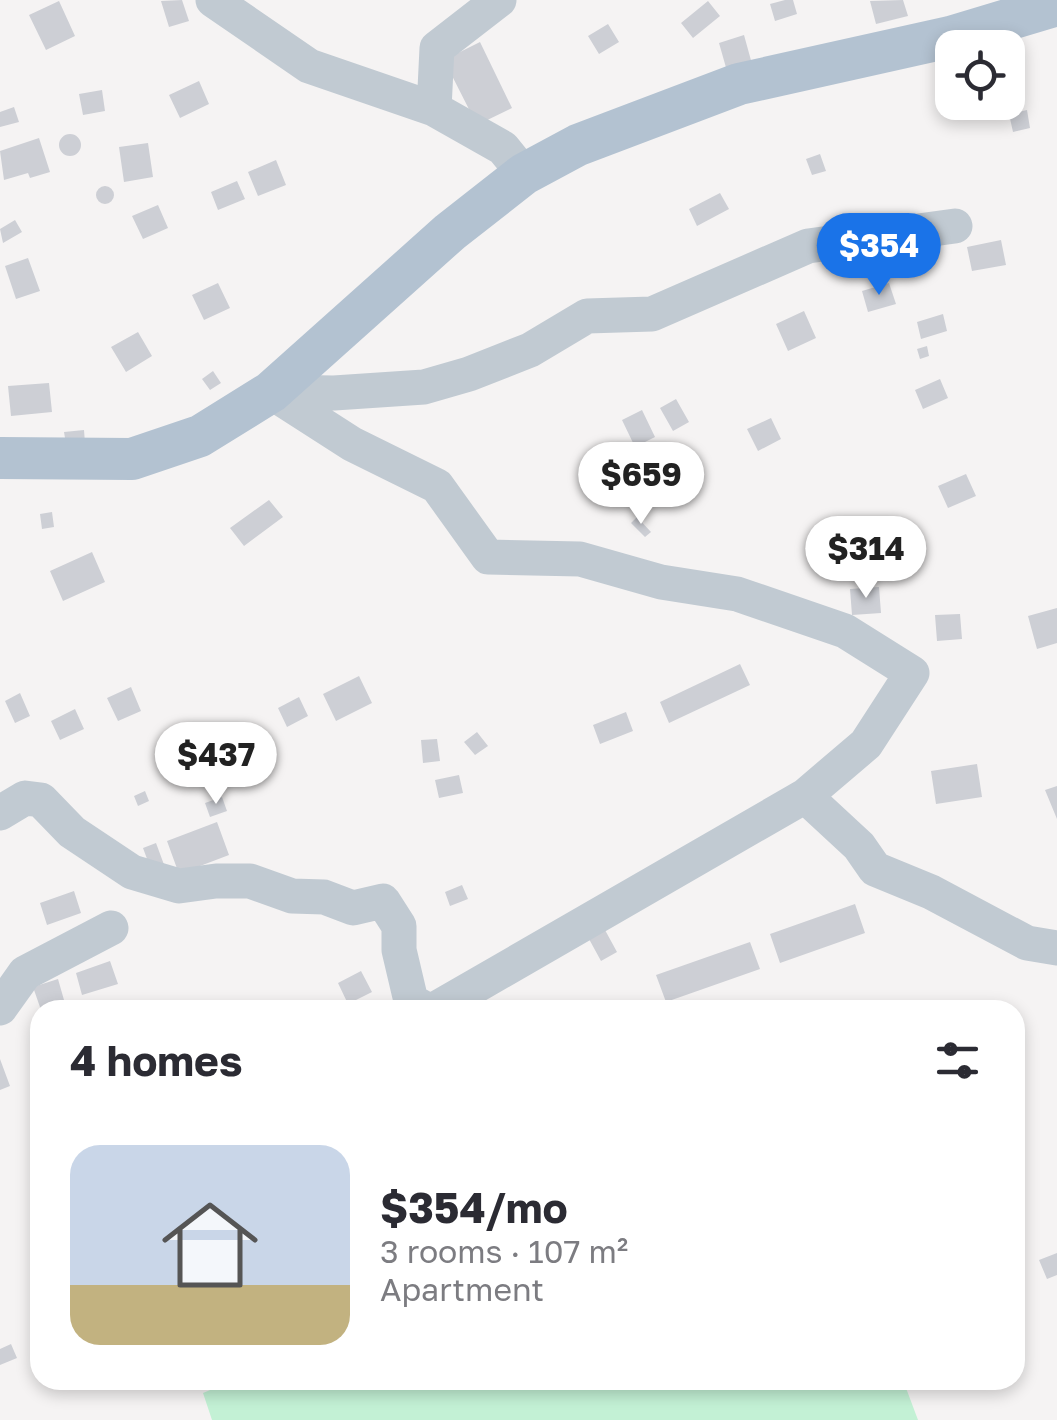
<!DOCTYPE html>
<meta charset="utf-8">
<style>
:root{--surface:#fff;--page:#f7f7f7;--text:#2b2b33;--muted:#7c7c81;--line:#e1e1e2;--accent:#1a73e8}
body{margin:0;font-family:"Golos Text",sans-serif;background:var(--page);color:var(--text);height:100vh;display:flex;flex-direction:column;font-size:38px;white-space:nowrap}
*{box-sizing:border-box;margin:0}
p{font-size:32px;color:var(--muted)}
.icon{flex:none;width:55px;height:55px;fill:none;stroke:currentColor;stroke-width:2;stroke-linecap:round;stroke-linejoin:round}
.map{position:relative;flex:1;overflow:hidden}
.details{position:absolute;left:30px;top:1000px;width:995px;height:390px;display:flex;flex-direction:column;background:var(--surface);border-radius:30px;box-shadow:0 5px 15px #0003}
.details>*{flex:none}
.tools{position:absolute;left:935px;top:30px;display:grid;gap:20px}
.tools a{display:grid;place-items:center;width:90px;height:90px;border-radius:20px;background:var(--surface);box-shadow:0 5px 15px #0003;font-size:50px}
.price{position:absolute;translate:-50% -85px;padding:0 22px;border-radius:35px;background:#fff;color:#222;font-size:32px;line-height:65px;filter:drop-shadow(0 2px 5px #0008)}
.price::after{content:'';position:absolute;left:50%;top:60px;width:30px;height:22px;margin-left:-15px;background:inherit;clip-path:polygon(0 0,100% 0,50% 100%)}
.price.on{background:var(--accent);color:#fff}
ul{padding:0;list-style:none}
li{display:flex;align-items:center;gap:30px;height:250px;padding:0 40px}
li+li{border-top:2px solid var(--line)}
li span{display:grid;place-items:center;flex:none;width:280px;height:200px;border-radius:30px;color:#555}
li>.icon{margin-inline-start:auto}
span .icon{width:120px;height:120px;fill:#fffc;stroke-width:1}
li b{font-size:42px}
h2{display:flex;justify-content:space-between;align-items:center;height:120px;padding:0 40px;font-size:42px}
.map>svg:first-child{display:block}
</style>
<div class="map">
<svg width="1057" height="1420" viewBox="0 0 1057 1420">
<rect width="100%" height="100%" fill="#f5f3f3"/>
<path fill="#c3f1d5" d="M234,1380H903L918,1420H212L203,1393Z"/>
<path fill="#cdcfd5" d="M182,0L189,21L169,27L161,1Z
M785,0H793L797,14L775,21L770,4Z
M903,0L908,16L876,24L870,1Z
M59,1L75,36L46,50L29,15Z
M708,1L720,16L693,38L681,23Z
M608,24L619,42L599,54L588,36Z
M744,35L752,64L727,71L719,43Z
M480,42L512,108L477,125L444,60Z
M199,81L209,104L180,118L169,95Z
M102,90L105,111L83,115L79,94Z
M14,107L19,122L0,127V112Z
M1027,110L1030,128L1013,132L1009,114Z
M59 145a11 11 0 1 1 22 0a11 11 0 1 1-22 0Z
M39,138L50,172L30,178L28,173L4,180L0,151Z
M148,143L153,177L124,182L119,147Z
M820,154L826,171L812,175L806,159Z
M276,160L286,185L258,196L248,172Z
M237,181L245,199L218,210L211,192Z
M96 195a9 9 0 1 1 18 0a9 9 0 1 1-18 0Z
M720,193L729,209L697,226L689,209Z
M158,205L168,228L143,239L132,216Z
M15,220L22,232L3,243L0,229Z
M1001,240L1006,265L972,271L967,247Z
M28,258L40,291L16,299L5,266Z
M218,283L230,308L204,320L192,295Z
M889,283L896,304L868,312L862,291Z
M804,311L816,338L788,351L776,324Z
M943,314L947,331L921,339L917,322Z
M138,332L152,356L126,372L111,347Z
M927,346L929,356L920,359L917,349Z
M213,371L221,383L210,390L202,379Z
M940,379L948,398L923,409L915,390Z
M49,383L52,412L11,416L8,386Z
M676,399L689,422L673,431L660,408Z
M642,410L655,437L635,447L622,420Z
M771,418L781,439L758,451L747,429Z
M84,430L85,443L66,444L64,432Z
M966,474L976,496L948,508L938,486Z
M269,500L283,517L244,546L230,528Z
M52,512L54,527L42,529L40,514Z
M859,516L867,540L845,549L836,525Z
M637,517L651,532L645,537L631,523Z
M92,552L105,582L63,601L50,571Z
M879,587L881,613L852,615L850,589Z
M1057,608V643L1037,649L1028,616Z
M960,614L962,639L937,641L935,615Z
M740,664L750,685L669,723L660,702Z
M359,676L372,703L336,721L323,694Z
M131,687L141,711L118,721L107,698Z
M20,693L30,716L15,723L5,701Z
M299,697L308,716L287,727L278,708Z
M75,709L84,729L60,740L51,721Z
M626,712L633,731L600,744L593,725Z
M477,732L488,746L475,755L464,742Z
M437,739L440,761L423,763L421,740Z
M977,764L982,797L936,804L931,771Z
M459,775L463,793L439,798L435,780Z
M1057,786V819L1045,790Z
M145,791L149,801L138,806L134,796Z
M222,797L227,811L210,817L205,803Z
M217,822L229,855L179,874L167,841Z
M156,843L166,870L153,875L143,848Z
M462,885L468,899L450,906L445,892Z
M74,891L81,913L47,925L40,903Z
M855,904L865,933L780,963L770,934Z
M605,930L617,952L601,961L589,939Z
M750,942L760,969L666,1002L656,975Z
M110,961L118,984L82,995L76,973Z
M361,971L372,992L348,1004L338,983Z
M58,979L66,1007L41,1010L33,987Z
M0,1059L10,1086L0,1090Z
M1057,1253V1275L1047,1279L1039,1260Z
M11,1344L17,1358L0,1365V1349Z"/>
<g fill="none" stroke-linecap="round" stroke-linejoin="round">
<path stroke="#c1cad2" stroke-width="35" d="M213,0L309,66L434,109L503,148L524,174
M434,109L437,48L499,0
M271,392L352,444L437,486L488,557L580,559L661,582L737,594L845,631L912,673L866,744L805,796L434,1010
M272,392L334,393L424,387L469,374L530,350L587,316L652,314L808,246L955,226
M805,796L859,846L875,869L931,892L1027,943L1057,948
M0,813L25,798L41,800L72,832L132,872L179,886L216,881H250L292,896L324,897L353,908L383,901L399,926V950L411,1001L427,1010
M0,1008L25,973L111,928"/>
<path stroke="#b3c2d1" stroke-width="42" d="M0,458L132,459L200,436L271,392L450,232L524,174L578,145L739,84L950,37L1057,5"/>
</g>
</svg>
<div class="tools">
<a><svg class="icon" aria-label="locate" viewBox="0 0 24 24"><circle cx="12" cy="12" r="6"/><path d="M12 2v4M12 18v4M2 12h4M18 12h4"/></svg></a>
</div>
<b class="price on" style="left:879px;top:298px">$354</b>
<b class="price" style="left:641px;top:527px">$659</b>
<b class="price" style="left:866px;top:601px">$314</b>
<b class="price" style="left:216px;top:807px">$437</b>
<section class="details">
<h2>4 homes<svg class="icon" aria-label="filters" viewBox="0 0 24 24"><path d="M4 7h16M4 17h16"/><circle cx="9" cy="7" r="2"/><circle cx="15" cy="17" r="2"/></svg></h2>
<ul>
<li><span style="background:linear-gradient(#c9d6e8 70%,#c2b280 0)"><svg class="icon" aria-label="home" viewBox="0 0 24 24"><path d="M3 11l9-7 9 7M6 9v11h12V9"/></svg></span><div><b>$354/mo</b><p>3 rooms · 107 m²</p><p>Apartment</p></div></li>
</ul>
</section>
</div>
